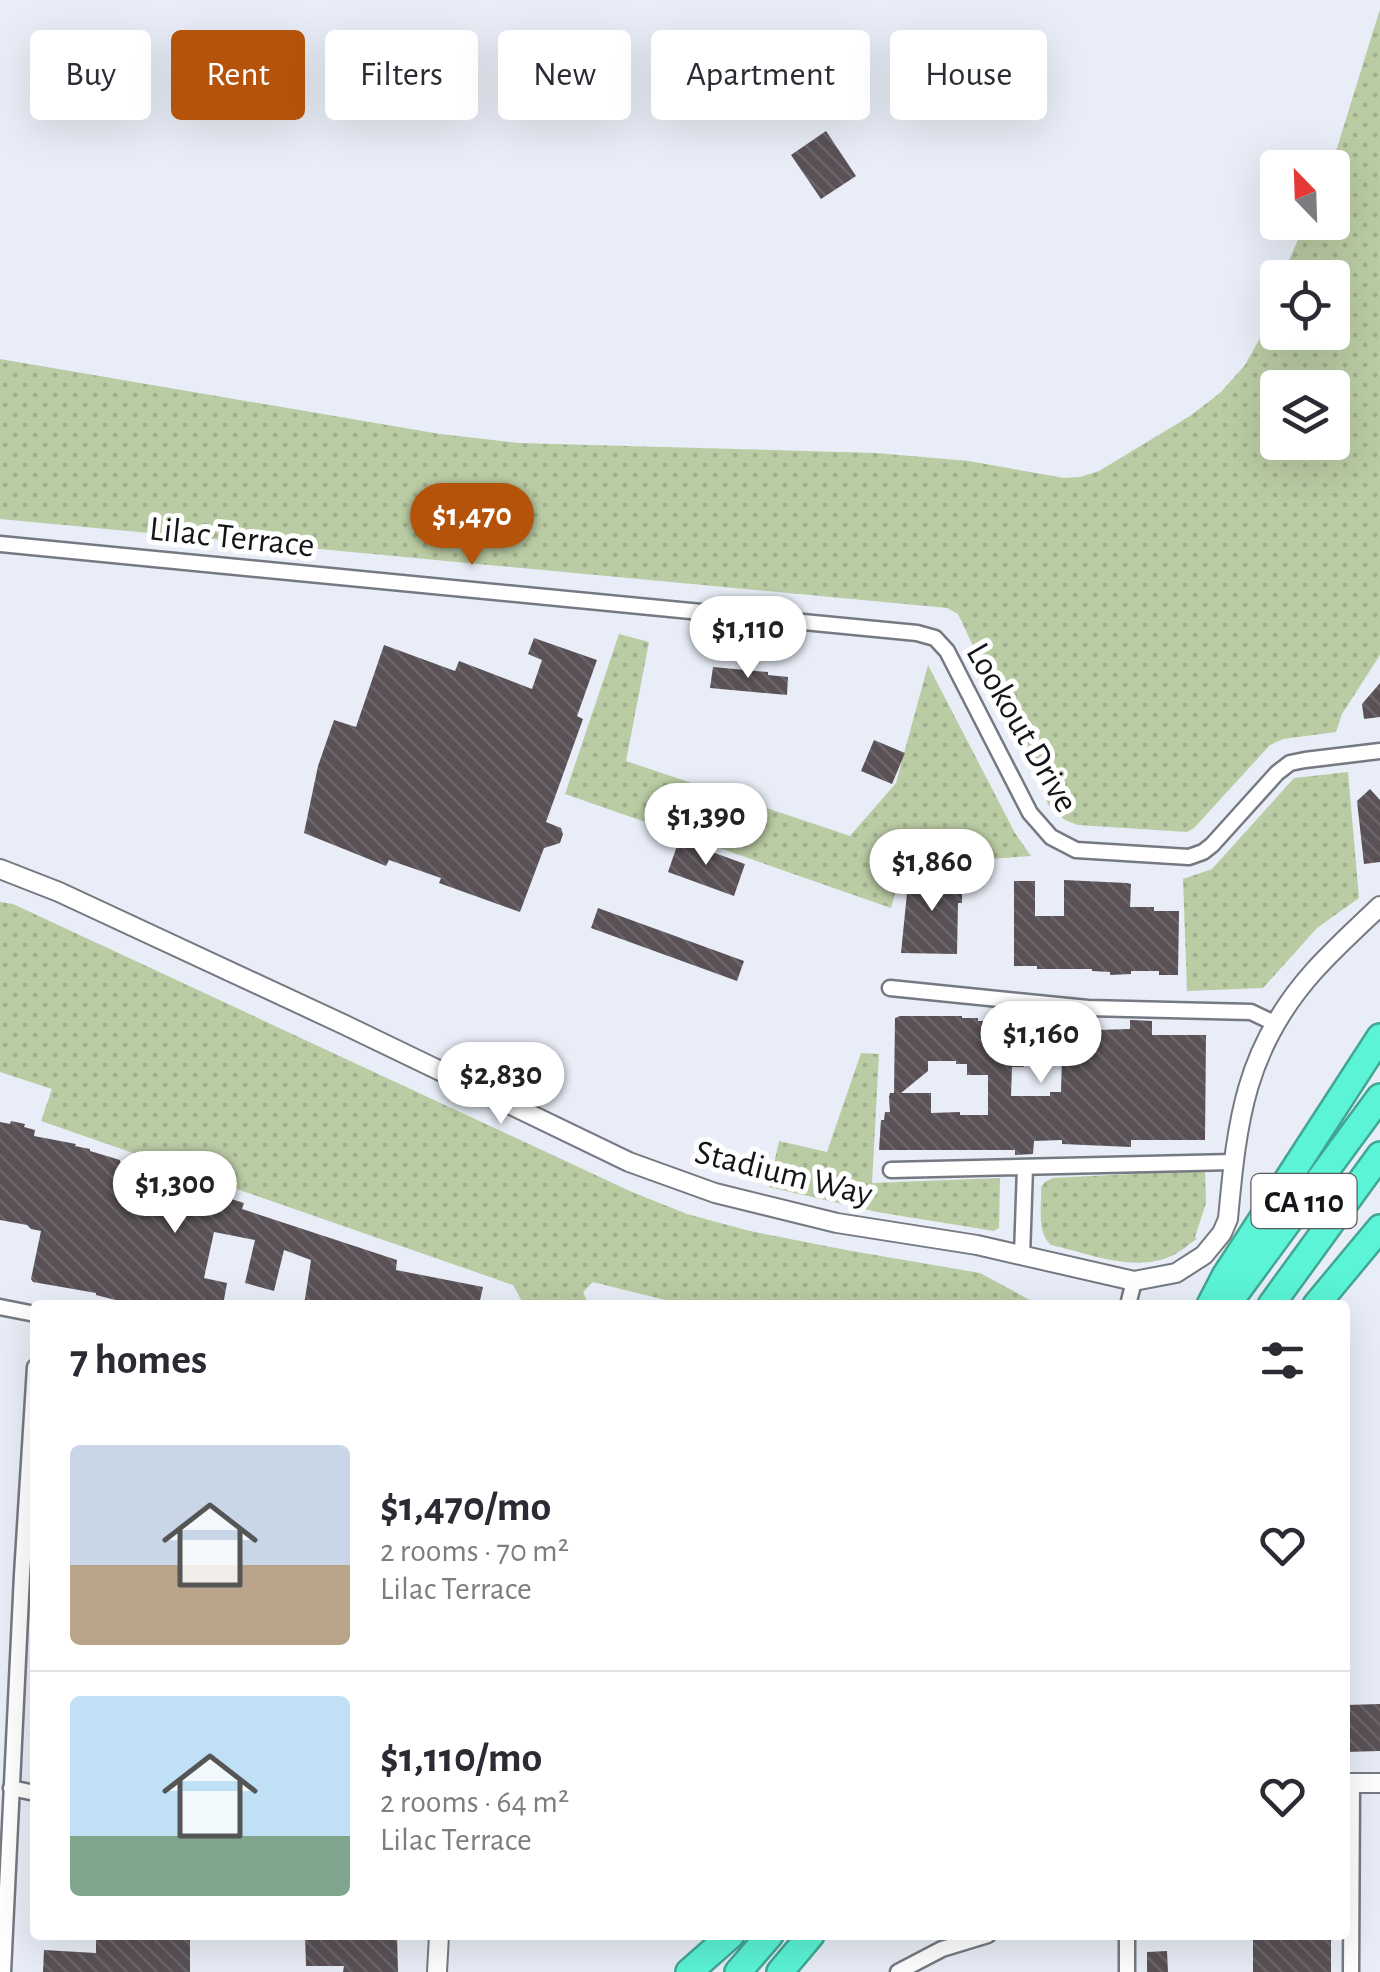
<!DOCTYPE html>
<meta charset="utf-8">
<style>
:root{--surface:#fff;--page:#f2f2f3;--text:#2b2b33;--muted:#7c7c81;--line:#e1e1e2;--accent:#b45309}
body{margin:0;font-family:"Alegreya Sans",sans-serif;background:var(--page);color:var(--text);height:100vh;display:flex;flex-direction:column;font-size:38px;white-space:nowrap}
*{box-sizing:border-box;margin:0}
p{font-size:32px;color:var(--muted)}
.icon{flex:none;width:55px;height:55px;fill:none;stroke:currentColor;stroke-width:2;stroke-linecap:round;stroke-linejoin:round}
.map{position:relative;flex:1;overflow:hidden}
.side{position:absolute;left:30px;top:1300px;width:1320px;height:640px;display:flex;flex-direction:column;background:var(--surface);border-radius:10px;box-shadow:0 10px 40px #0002}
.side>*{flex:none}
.top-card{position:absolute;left:30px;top:30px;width:1320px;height:90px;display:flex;gap:20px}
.needle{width:65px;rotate:337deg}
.tools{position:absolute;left:1260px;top:150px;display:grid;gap:20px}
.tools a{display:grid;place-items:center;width:90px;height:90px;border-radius:10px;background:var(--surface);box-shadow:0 10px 40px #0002;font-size:50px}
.price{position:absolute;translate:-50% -85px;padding:0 22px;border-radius:35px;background:#fff;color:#222;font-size:32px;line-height:65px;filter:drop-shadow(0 2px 5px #0008)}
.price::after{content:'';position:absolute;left:50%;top:60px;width:30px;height:22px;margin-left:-15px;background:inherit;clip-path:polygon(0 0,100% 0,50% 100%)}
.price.current{background:var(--accent);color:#fff}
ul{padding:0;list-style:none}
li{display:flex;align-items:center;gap:30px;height:250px;padding:0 40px}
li+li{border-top:2px solid var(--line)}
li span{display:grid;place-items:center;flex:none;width:280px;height:200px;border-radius:10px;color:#555}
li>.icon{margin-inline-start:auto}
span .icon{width:120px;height:120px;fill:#fffc;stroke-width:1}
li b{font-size:42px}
h2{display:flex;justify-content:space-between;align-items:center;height:120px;padding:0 40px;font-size:42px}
.pill{padding:0 35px;border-radius:10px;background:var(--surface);box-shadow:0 10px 40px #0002;font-size:35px;line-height:90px}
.pill.current{background:var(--accent);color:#fff}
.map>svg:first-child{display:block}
</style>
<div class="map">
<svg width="1380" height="1972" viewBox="0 0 1380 1972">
<defs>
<pattern id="grass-dots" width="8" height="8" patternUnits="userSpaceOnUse" patternTransform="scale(2.5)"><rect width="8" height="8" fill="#bacca4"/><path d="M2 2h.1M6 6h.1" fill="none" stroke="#9fae8c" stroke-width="1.8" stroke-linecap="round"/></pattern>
<pattern id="building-back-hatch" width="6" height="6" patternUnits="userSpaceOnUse" patternTransform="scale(2.5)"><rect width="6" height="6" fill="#595156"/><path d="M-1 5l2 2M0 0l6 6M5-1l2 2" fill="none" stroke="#6c666a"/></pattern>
</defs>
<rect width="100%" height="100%" fill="#e8edf7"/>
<path fill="url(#grass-dots)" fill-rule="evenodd" d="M1380,9V655L1342,714L1336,732L1283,739L1270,745L1194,828L1187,832L1078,825L1065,820L1049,806L958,614L947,608L0,519V359L440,434L518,443L876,453L969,461L1064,478L1080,477L1099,471L1190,416L1220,393L1245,365L1260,338L1277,290L1278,332H1332V278L1282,277L1305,223L1332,222V168L1329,167L1337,148ZM1278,388H1332V442H1278Z
M619,634L649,642L626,761L850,836L896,783L928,665L1015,833L1031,856L903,865L891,908L565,794Z
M1348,772L1359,898L1317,928L1263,988L1187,991L1183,879L1212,869L1294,778Z
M0,902L13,904L632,1192L687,1214L750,1231L846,1250L980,1273L1039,1305H685L593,1282L583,1292L589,1305H524L513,1285L41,1121L52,1089L0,1072Z
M861,1053L879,1054L872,1183L1000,1178L999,1228L994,1231L877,1212L769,1187L779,1141L827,1152Z
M1205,1170L1206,1203L1195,1237L1197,1239C1190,1243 1184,1249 1177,1253C1139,1275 1091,1254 1051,1245C1036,1232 1042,1206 1041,1187L1045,1182L1053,1178Z"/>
<path fill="url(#building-back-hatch)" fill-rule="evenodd" d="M826,131L856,176L821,199L791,155Z
M534,638L597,660L577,716L583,719L546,822L561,828L563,834L560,843L544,848L520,912L439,883L441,878L389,860L386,866L304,833L318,766L334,720L356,727L384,645L455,671L459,661L532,689L542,660L528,654Z
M713,667L768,672V675L788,677L787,695L710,688Z
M1380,683V717L1364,719L1362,704Z
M874,740L905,753L892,784L861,771Z
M1370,789L1380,800V862L1364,864L1357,801Z
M679,840L745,864L734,896L668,872Z
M909,873L962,877V903H958L957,954L901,953Z
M1064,880L1127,883L1131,884L1130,907H1154V911H1179L1178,975H1159V971H1131V974L1110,975V972L1092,971V969H1037V966H1014V881H1035V916H1064Z
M598,908L744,961L737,981L591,928Z
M900,1016H962V1018H978V1021H991L990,1025H1003V1031H1036V1024H1060V1031L1130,1029V1020H1133L1152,1021V1035H1206L1205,1140H1131V1147L1062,1144V1140L1034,1141L1033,1154L1015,1155V1150H879L881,1120H884L885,1112H890L889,1097L890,1093H894L895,1018ZM1034,1058H1062L1061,1092H1050V1096H1011L1012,1067H1024V1062H1034ZM928,1061H956V1064H967V1075H988V1115H960V1112L931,1113V1093H901L928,1071Z
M11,1121L25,1124L24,1127L35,1130L34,1136L76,1144L75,1146L90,1149V1151L120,1160V1162L165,1175V1178L185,1182L184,1184L244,1203L242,1209L397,1260L396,1270L483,1287L479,1305H304L311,1260L284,1250L274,1291L245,1283L255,1240L214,1232L204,1278L227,1283L223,1305H135L96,1295V1293L33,1282L31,1279L41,1231L31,1229L27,1225L0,1220V1122L10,1124Z
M1380,1704V1751L1345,1752V1705Z
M96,1935H190V1972H43L44,1950L96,1953Z
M305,1935H397L398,1972H343L344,1966H306Z
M1253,1935H1331V1972H1253Z
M1167,1951L1168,1972H1147V1952Z"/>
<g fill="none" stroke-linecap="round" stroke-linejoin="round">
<defs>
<path id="minor" d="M0,544L917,633L935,638L947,651L1030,813L1051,837L1076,850L1189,857L1203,852L1212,845L1277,773L1290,763L1305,760L1380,751
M890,988L1088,1008L1251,1012L1274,1023
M891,1170L1233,1162
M1022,1256L1025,1167
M1128,1305L1134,1281
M0,1307L35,1314
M11,1788L35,1793
M1127,1935V1972
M3,1972L22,1575L35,1367
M898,1972L942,1949L988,1935
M1351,1972L1352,1783"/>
<path id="tertiary" d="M0,869L59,892L345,1025L629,1162L715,1193L837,1223L977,1245L1134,1281L1176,1273L1204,1255L1222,1233L1228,1219C1237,1120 1245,1048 1314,971C1335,948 1358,927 1380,906
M1345,1783H1380
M437,1972L439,1935"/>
<path id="motorway" d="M1210,1305L1225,1276L1380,1037
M1227,1305L1380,1097
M1271,1305L1380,1155
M1316,1305L1380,1228
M689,1972L731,1935
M738,1972L770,1935
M780,1972L811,1935"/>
</defs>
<use href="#minor" stroke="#757982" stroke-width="19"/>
<use href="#tertiary" stroke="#757982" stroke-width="22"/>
<use href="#motorway" stroke="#42a694" stroke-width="30"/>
<use href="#minor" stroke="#fff" stroke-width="14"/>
<use href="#tertiary" stroke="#fff" stroke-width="18"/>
<use href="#motorway" stroke="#5bf4d6" stroke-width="25"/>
</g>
<g text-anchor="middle" stroke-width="10" stroke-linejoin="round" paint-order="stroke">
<rect fill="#fff" stroke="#5a5b5d" stroke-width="2.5" x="1251.5" y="1174" width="105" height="54" rx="8"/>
<g font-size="32" font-weight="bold" fill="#131518">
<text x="1304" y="1212">CA 110</text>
</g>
<g font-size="35" fill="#131518" stroke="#fff">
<text transform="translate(232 536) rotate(6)" y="12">Lilac Terrace</text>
<text transform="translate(1023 727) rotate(60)" y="12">Lookout Drive</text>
<text transform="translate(784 1172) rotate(14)" y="12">Stadium Way</text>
</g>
</g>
</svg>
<div class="tools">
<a><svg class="needle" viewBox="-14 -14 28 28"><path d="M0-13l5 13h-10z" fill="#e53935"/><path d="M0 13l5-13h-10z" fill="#7c7c81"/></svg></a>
<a><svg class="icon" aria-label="locate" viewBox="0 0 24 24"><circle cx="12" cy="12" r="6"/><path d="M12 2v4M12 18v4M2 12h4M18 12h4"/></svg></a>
<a><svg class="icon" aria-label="layers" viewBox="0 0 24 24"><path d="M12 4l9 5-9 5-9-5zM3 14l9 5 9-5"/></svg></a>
</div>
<b class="price current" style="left:472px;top:568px">$1,470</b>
<b class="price" style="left:748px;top:681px">$1,110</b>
<b class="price" style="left:706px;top:868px">$1,390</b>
<b class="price" style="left:932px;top:914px">$1,860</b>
<b class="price" style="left:1041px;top:1086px">$1,160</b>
<b class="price" style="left:501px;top:1127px">$2,830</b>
<b class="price" style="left:175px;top:1236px">$1,300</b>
<div class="top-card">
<a class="pill">Buy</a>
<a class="pill current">Rent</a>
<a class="pill">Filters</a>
<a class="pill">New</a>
<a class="pill">Apartment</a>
<a class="pill">House</a>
</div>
<section class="side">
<h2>7 homes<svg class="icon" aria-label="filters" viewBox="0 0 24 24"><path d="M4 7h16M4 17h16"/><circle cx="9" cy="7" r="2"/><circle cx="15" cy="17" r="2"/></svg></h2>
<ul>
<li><span style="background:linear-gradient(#c9d6e8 60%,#b9a48a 0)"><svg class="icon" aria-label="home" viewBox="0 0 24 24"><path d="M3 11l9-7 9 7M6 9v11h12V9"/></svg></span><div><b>$1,470/mo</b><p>2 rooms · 70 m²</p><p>Lilac Terrace</p></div><svg class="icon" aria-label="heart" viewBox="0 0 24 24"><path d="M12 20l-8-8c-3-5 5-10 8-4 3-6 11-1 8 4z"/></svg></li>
<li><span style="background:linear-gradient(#bfe0f5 70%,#7fa58c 0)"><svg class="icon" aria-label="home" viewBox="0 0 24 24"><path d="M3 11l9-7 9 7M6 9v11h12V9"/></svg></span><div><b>$1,110/mo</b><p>2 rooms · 64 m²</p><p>Lilac Terrace</p></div><svg class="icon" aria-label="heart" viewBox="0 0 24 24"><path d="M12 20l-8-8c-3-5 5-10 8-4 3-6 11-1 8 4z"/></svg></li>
</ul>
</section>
</div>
